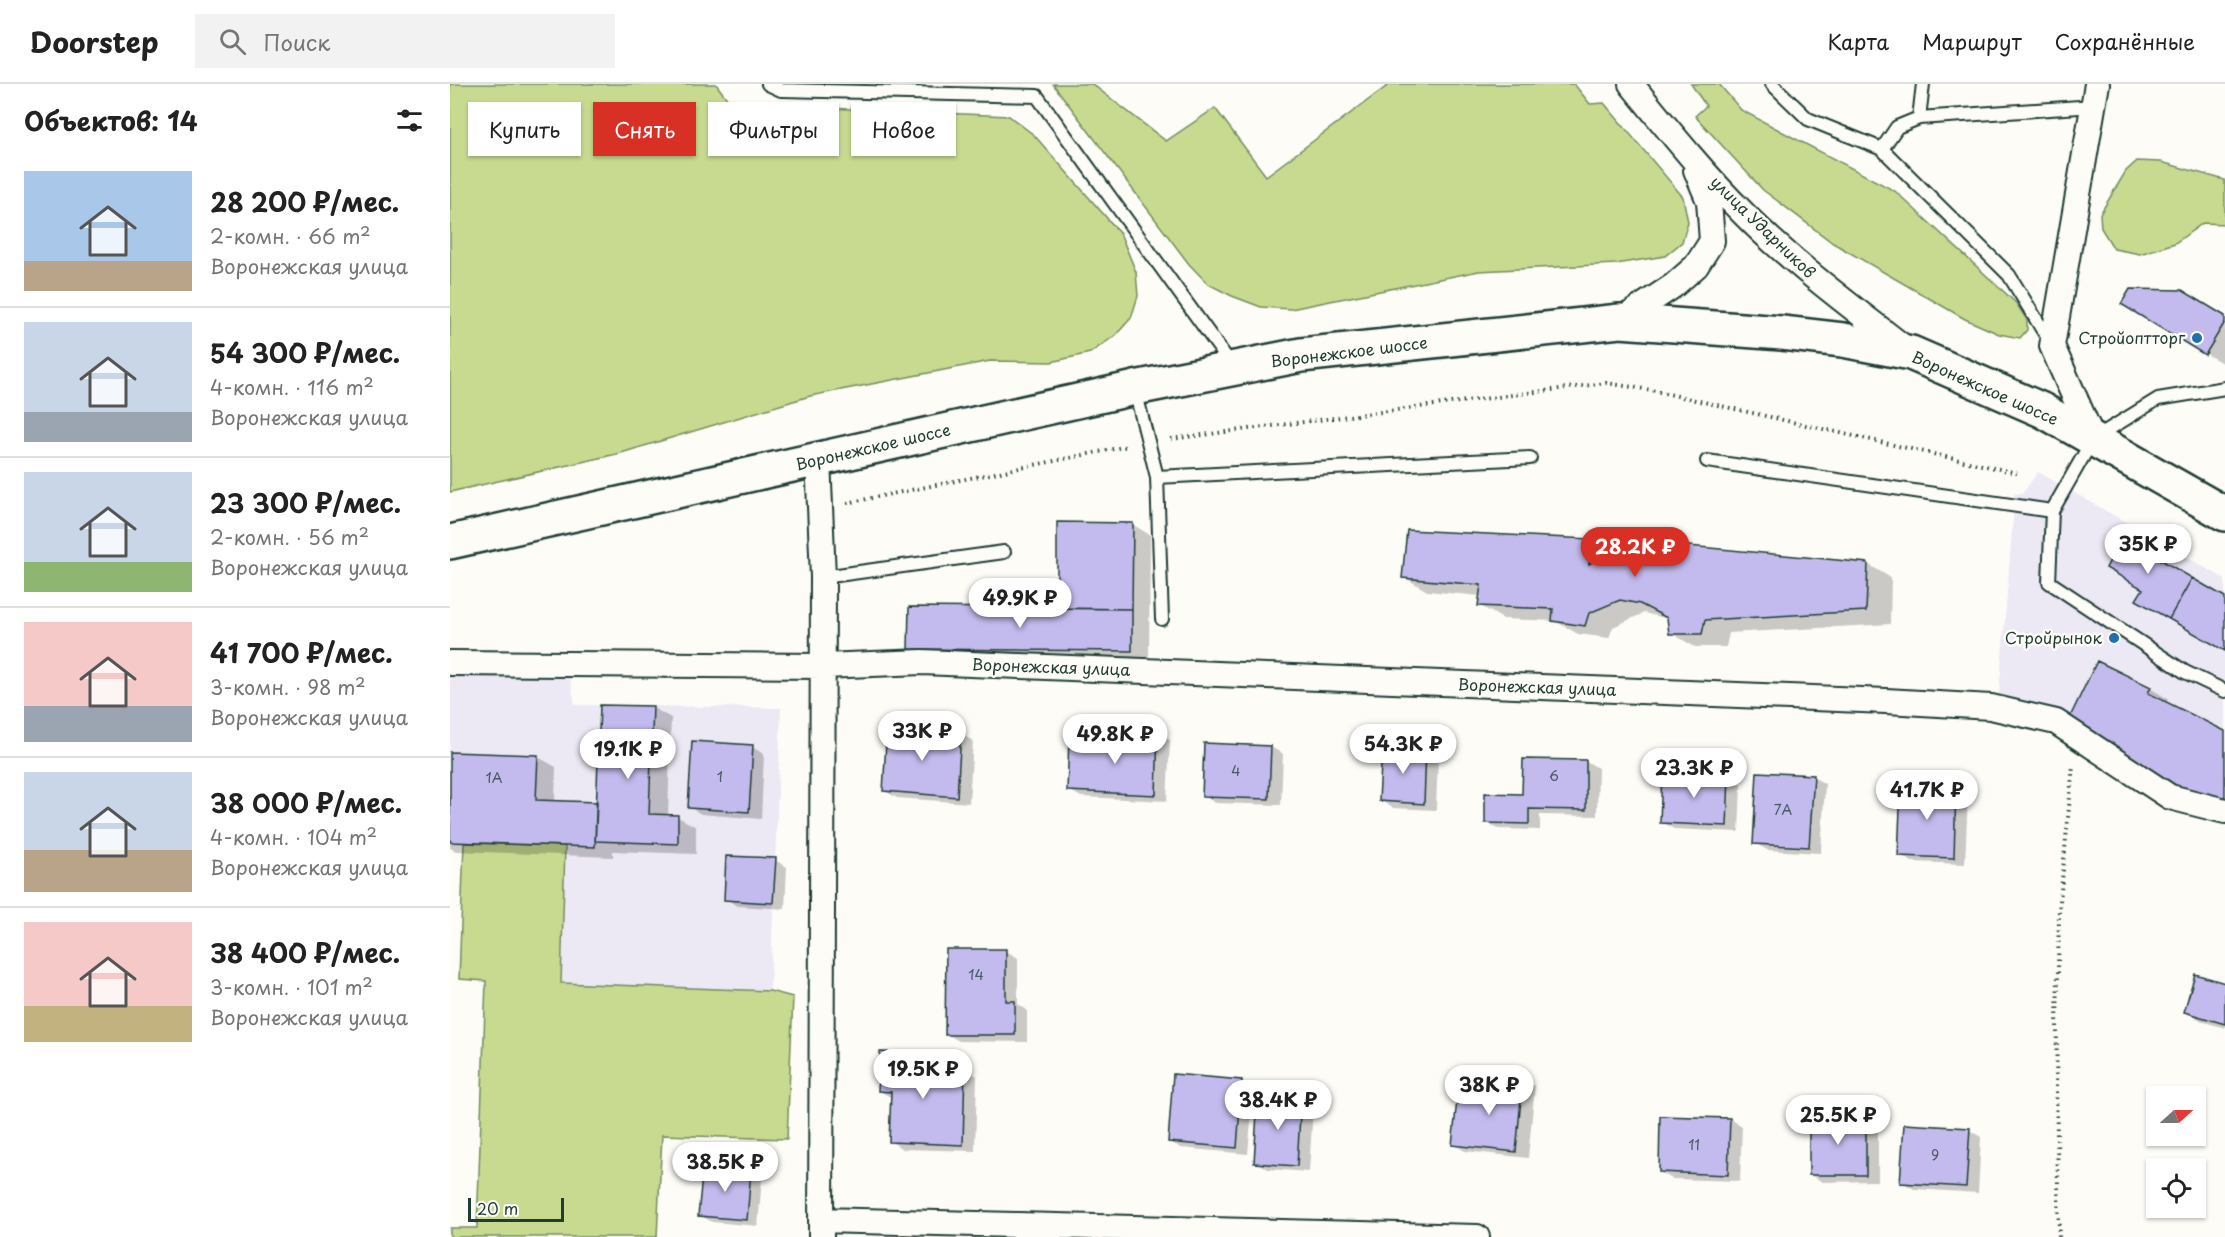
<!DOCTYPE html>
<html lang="ru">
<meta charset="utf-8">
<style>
:root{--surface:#fff;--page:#f2f2f2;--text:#222;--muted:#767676;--line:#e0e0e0;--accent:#d93025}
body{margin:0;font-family:"Playpen Sans",sans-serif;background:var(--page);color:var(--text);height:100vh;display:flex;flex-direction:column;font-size:22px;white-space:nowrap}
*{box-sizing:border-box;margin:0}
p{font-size:20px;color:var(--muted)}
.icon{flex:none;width:33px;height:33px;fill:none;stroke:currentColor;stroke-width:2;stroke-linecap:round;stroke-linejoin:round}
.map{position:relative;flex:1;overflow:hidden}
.side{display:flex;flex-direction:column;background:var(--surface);width:450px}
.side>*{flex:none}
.guide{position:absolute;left:18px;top:18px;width:570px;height:54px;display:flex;gap:12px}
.needle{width:39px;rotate:69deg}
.fabs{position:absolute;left:1696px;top:1002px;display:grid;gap:12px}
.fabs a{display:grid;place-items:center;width:60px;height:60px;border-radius:0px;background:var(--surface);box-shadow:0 2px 4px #0004;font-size:30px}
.scale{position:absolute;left:18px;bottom:15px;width:96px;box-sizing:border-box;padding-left:6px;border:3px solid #1f3d34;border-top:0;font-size:16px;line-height:21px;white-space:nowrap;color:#1f3d34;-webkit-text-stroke:4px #fdfcf7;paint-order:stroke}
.price{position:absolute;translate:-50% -51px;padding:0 14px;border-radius:21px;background:#fff;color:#222;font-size:20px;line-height:39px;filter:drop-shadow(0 2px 3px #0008)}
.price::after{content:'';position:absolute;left:50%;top:36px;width:18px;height:14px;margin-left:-9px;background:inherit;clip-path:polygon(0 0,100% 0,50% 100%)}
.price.on{background:var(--accent);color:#fff}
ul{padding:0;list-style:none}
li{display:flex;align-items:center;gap:18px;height:150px;padding:0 24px}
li+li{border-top:2px solid var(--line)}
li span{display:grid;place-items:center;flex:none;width:168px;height:120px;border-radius:0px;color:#555}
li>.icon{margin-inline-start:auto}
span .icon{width:72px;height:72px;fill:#fffc;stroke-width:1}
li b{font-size:26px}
h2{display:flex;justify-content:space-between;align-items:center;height:72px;padding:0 24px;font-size:26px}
.pill{padding:0 21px;border-radius:0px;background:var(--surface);box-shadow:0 2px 4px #0004;font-size:21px;line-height:54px}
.pill.on{background:var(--accent);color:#fff}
header{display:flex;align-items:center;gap:36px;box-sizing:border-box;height:84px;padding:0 30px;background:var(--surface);border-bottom:2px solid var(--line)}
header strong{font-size:28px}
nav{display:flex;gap:33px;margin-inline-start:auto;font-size:21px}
.search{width:420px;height:54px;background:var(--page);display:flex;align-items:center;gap:15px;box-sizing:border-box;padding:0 21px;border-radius:0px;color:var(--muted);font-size:22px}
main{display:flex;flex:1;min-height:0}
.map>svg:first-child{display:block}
</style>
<header>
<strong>Doorstep</strong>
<div class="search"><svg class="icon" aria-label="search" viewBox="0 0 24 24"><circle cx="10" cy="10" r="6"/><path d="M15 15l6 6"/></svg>Поиск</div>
<nav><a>Карта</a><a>Маршрут</a><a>Сохранённые</a></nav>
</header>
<main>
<section class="side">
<h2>Объектов: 14<svg class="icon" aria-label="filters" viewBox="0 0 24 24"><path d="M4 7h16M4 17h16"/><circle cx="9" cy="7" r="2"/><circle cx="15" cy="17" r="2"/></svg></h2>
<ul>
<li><span style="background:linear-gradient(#a9c7e8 75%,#b9a48a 0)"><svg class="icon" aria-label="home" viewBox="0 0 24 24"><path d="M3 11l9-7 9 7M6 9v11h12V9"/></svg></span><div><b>28 200 ₽/мес.</b><p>2-комн. · 66 m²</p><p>Воронежская улица</p></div></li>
<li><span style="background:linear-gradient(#c9d6e8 75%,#9aa5b1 0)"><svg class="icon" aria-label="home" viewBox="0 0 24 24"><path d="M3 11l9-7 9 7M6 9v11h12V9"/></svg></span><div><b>54 300 ₽/мес.</b><p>4-комн. · 116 m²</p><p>Воронежская улица</p></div></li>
<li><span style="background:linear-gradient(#c9d6e8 75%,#8fb573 0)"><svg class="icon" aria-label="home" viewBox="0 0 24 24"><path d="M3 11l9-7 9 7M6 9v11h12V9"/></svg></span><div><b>23 300 ₽/мес.</b><p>2-комн. · 56 m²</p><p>Воронежская улица</p></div></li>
<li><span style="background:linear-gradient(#f6c9c9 70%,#9aa5b1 0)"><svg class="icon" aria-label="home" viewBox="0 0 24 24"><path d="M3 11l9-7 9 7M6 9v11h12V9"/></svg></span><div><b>41 700 ₽/мес.</b><p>3-комн. · 98 m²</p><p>Воронежская улица</p></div></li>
<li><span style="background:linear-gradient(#c9d6e8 65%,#b9a48a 0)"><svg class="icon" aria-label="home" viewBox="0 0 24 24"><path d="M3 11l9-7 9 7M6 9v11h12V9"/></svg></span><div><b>38 000 ₽/мес.</b><p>4-комн. · 104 m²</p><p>Воронежская улица</p></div></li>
<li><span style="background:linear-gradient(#f6c9c9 70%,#c2b280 0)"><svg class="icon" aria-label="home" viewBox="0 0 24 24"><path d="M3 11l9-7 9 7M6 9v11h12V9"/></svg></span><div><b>38 400 ₽/мес.</b><p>3-комн. · 101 m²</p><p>Воронежская улица</p></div></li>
</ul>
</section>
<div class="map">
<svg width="1775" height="1153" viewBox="0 0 1775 1153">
<rect width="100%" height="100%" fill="#fdfcf7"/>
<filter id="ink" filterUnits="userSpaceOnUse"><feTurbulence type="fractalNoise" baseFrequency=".0167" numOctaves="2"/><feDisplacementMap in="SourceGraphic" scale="12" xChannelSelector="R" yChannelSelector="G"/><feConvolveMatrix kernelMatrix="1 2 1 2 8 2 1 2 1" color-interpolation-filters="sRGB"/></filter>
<g filter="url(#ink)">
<path fill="#ece8f4" d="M1588,388L1775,495V716L1726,702L1620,633L1549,611L1565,410L1573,409Z
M119,589L125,621L331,624L320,907L110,899L115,762L0,758V592Z"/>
<path fill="#c7da8f" stroke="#738c62" stroke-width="1.5" d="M0,0H266L278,16L307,21L559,32L584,51L670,149L686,188L688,212L681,234L666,251L640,269L601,278L540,277L360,312L171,369L0,408Z
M603,0H642L716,57L765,24L816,92L940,0H1124L1140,20L1154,19L1233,113L1238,138L1232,158L1215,172L1166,180L1029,187L841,225L811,223L782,212L758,200L739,180Z
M1241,0H1269L1291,26L1445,107L1566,219L1577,236V246L1570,254L1549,250L1515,235L1383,159L1313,106L1245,32L1256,22Z
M1687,77L1711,78L1775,96V140L1753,139L1725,159L1690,170L1664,165L1651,144L1650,130L1676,87Z
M14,759L115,762L111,899L320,907L343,913L337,1055L212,1051L207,1153H0V1144H27L36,897L9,895Z"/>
<path fill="#0003" d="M1673,219L1775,233V278L1774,280L1756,270Z
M609,440H682L700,451L699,577L478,575L460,564L608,526Z
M1140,456L1161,469L1223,481L1418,480L1441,494L1440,540L1279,549L1276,563H1245L1221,549L1219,535L1194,529L1163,543L1159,554L1128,550L1105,537L1053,535L1029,521L1031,512L977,507L954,493Z
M1700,604L1718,615L1716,620L1775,649L1745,712L1622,632Z
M203,624L221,634L218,732L228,733L246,743V770L163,767V773L6,767L0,764V670L88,673L106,683L105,718L148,720Z
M707,649L720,656L717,717L631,713L619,706L680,659Z
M511,650L523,657L519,719L447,714L435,707Z
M302,663L314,670L311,735L251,730L239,723Z
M821,663L833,670L831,721L766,719L753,712Z
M976,666L988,673L986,726L943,724L931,717Z
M1136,677L1148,684L1147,732L1090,731V746L1048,745L1036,738L1074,711Z
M1278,693L1291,700L1289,748L1224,745L1212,738Z
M1363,693L1375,700L1371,769L1317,766L1305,759Z
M1506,703L1518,710L1515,780L1462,778L1450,771Z
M325,776L337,783L335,825L288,822L276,815Z
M556,867L568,874V920L577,926V958L509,957L497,950Z
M1775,900V944L1754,938L1736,928Z
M463,971L475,978V983L515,985L527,992L525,1067L453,1065L441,1058L442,1014L430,1007Z
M1073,995L1085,1002L1078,1074L1015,1067L1003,1060L1052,1005Z
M792,998L804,1005L798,1070L731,1064L719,1057Z
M850,1017L863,1024L859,1088L818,1085L806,1078Z
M1212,1033L1280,1035L1292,1042L1290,1097L1222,1095L1210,1088Z
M1416,1036L1428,1043V1097L1373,1098L1360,1091Z
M1519,1046L1531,1053L1528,1109L1464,1105L1452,1098Z
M300,1087L312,1094L308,1142L262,1138L250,1131Z"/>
<path fill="#c3bbed" stroke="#1f3d34" stroke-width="1.5" d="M1680,205L1732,206L1775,232V238L1755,271L1671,220Z
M607,438L683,439L682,525L607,524Z
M957,446L1140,455L1139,480L1167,464L1192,463L1222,479L1228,461L1418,479L1416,527L1255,536L1252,550H1219L1217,534L1190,520L1170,516L1139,529L1135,542L1102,537L1103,525L1028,522L1031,501L952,494Z
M1662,447L1742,494L1719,535L1686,516L1693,505L1656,484L1666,465L1655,459Z
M1742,494L1775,513V567L1719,535Z
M459,523L682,525V567L458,565Z
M1647,577L1701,603L1698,609L1775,647V716L1726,702L1620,633Z
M150,621L203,622L199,730L228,731V760L145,757Z
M437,643L511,648L507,713L433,707Z
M678,646L708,647L706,711L617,707L619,655L678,657Z
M242,657L303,661L299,728L238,724Z
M754,659L821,662L819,715L752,713Z
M932,662L976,664L974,720L929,717Z
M0,668L88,671L86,716L147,718L145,763L0,758Z
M1073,675L1136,676V726L1079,725V740L1035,739V709L1072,710Z
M1212,688L1279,691L1277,742L1210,739Z
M1307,688L1364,691L1359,763L1303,760Z
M1451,700L1506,702L1504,774L1448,772Z
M276,772L326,774L323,819L274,816Z
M496,865H556V917H565V951H495Z
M1745,890L1775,899V940L1734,928Z
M430,968L463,969V981L515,983L513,1061L439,1058L441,1008L428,1007Z
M723,990L792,996L787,1064L718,1058Z
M1051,992L1073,994L1066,1068L1002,1061L1009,999L1050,1004Z
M808,1012L851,1015L847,1082L804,1079Z
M1210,1032L1280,1034L1278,1091L1209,1088Z
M1359,1034H1416V1091H1359Z
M1454,1040L1520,1044L1516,1103L1450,1099Z
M253,1082L301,1086L297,1136L248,1132Z"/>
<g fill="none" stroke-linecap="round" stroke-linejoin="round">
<defs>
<path id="service" d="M318,0L331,6L587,12L783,283
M1322,0L1358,35L1432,65L1559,191L1600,258
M1469,34L1473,0
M1432,65L1447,43L1469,34L1644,22
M685,306L707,393L1080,374
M1257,377L1602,427L1643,355L1708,315L1775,304
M707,393L712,535
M1602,427L1599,498L1735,588L1775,607
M373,493L554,468"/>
<path id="minor" d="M1181,0C1217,44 1252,88 1292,128C1342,179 1401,222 1457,266
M1170,237L1223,202L1246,182L1262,157L1259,117L1246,86
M1643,355L1602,262L1647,0
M368,375L373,493L371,1153
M0,579L373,582L472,578L1436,617L1541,623L1606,638L1720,713L1775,727
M371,1136L1027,1153"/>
<path id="secondary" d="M0,458L685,304L851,271L1170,237L1332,249L1393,256L1461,269L1592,326L1775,430"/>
</defs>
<use href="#service" stroke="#1f3d34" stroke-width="16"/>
<use href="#minor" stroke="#1f3d34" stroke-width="28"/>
<use href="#secondary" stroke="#1f3d34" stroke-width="38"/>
<path stroke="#1f3d34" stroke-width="4" stroke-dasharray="1.5 4.5" stroke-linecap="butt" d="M721,355L1156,299L1201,306L1567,389
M397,419L678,362
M1609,1153L1606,1003L1609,828L1623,681"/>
<use href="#service" stroke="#fdfcf7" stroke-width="12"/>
<use href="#minor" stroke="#fdfcf7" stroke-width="24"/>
<use href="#secondary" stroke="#fdfcf7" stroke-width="33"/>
</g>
</g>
<g fill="#1f6fb2" stroke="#fdfcf7" stroke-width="2">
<circle cx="1747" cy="254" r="6"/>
<circle cx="1664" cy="554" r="6"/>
</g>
<g text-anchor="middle" stroke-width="5" stroke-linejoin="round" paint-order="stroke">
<g font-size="14" fill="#485c62">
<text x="786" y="692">4</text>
<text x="1104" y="697">6</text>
<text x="270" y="698">1</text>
<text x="44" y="699">1А</text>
<text x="1333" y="731">7А</text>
<text x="526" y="896">14</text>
<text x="1244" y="1066">11</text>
<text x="1485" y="1076">9</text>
</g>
<g font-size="16" fill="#1f3d34" stroke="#fdfcf7">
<text transform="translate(1313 143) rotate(44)" y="6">улица Ударников</text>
<text transform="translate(899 268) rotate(-7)" y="6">Воронежское шоссе</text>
<text transform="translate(1535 304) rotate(24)" y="6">Воронежское шоссе</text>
<text transform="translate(423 363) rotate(-13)" y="6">Воронежское шоссе</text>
<text transform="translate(601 583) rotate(2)" y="6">Воронежская улица</text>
<text transform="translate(1087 603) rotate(2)" y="6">Воронежская улица</text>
</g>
<g font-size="16" fill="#1f3d34" stroke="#fdfcf7" text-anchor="end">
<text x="1735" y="260">Стройоптторг</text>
<text x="1652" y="560">Стройрынок</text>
</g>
</g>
</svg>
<div class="fabs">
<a><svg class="needle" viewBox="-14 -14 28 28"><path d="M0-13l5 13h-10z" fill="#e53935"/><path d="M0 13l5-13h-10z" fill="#767676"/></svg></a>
<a><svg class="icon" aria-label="locate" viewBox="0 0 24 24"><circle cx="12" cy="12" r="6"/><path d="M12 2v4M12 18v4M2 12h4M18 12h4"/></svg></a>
</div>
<div class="scale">20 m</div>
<b class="price" style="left:1698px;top:491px">35K ₽</b>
<b class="price on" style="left:1185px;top:494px">28.2K ₽</b>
<b class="price" style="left:570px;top:545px">49.9K ₽</b>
<b class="price" style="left:472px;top:678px">33K ₽</b>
<b class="price" style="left:665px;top:681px">49.8K ₽</b>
<b class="price" style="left:953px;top:691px">54.3K ₽</b>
<b class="price" style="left:178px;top:696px">19.1K ₽</b>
<b class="price" style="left:1244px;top:715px">23.3K ₽</b>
<b class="price" style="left:1477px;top:737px">41.7K ₽</b>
<b class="price" style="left:473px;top:1016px">19.5K ₽</b>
<b class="price" style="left:1039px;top:1032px">38K ₽</b>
<b class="price" style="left:828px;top:1047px">38.4K ₽</b>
<b class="price" style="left:1388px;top:1062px">25.5K ₽</b>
<b class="price" style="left:275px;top:1109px">38.5K ₽</b>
<div class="guide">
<a class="pill">Купить</a>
<a class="pill on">Снять</a>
<a class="pill">Фильтры</a>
<a class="pill">Новое</a>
</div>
</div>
</main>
